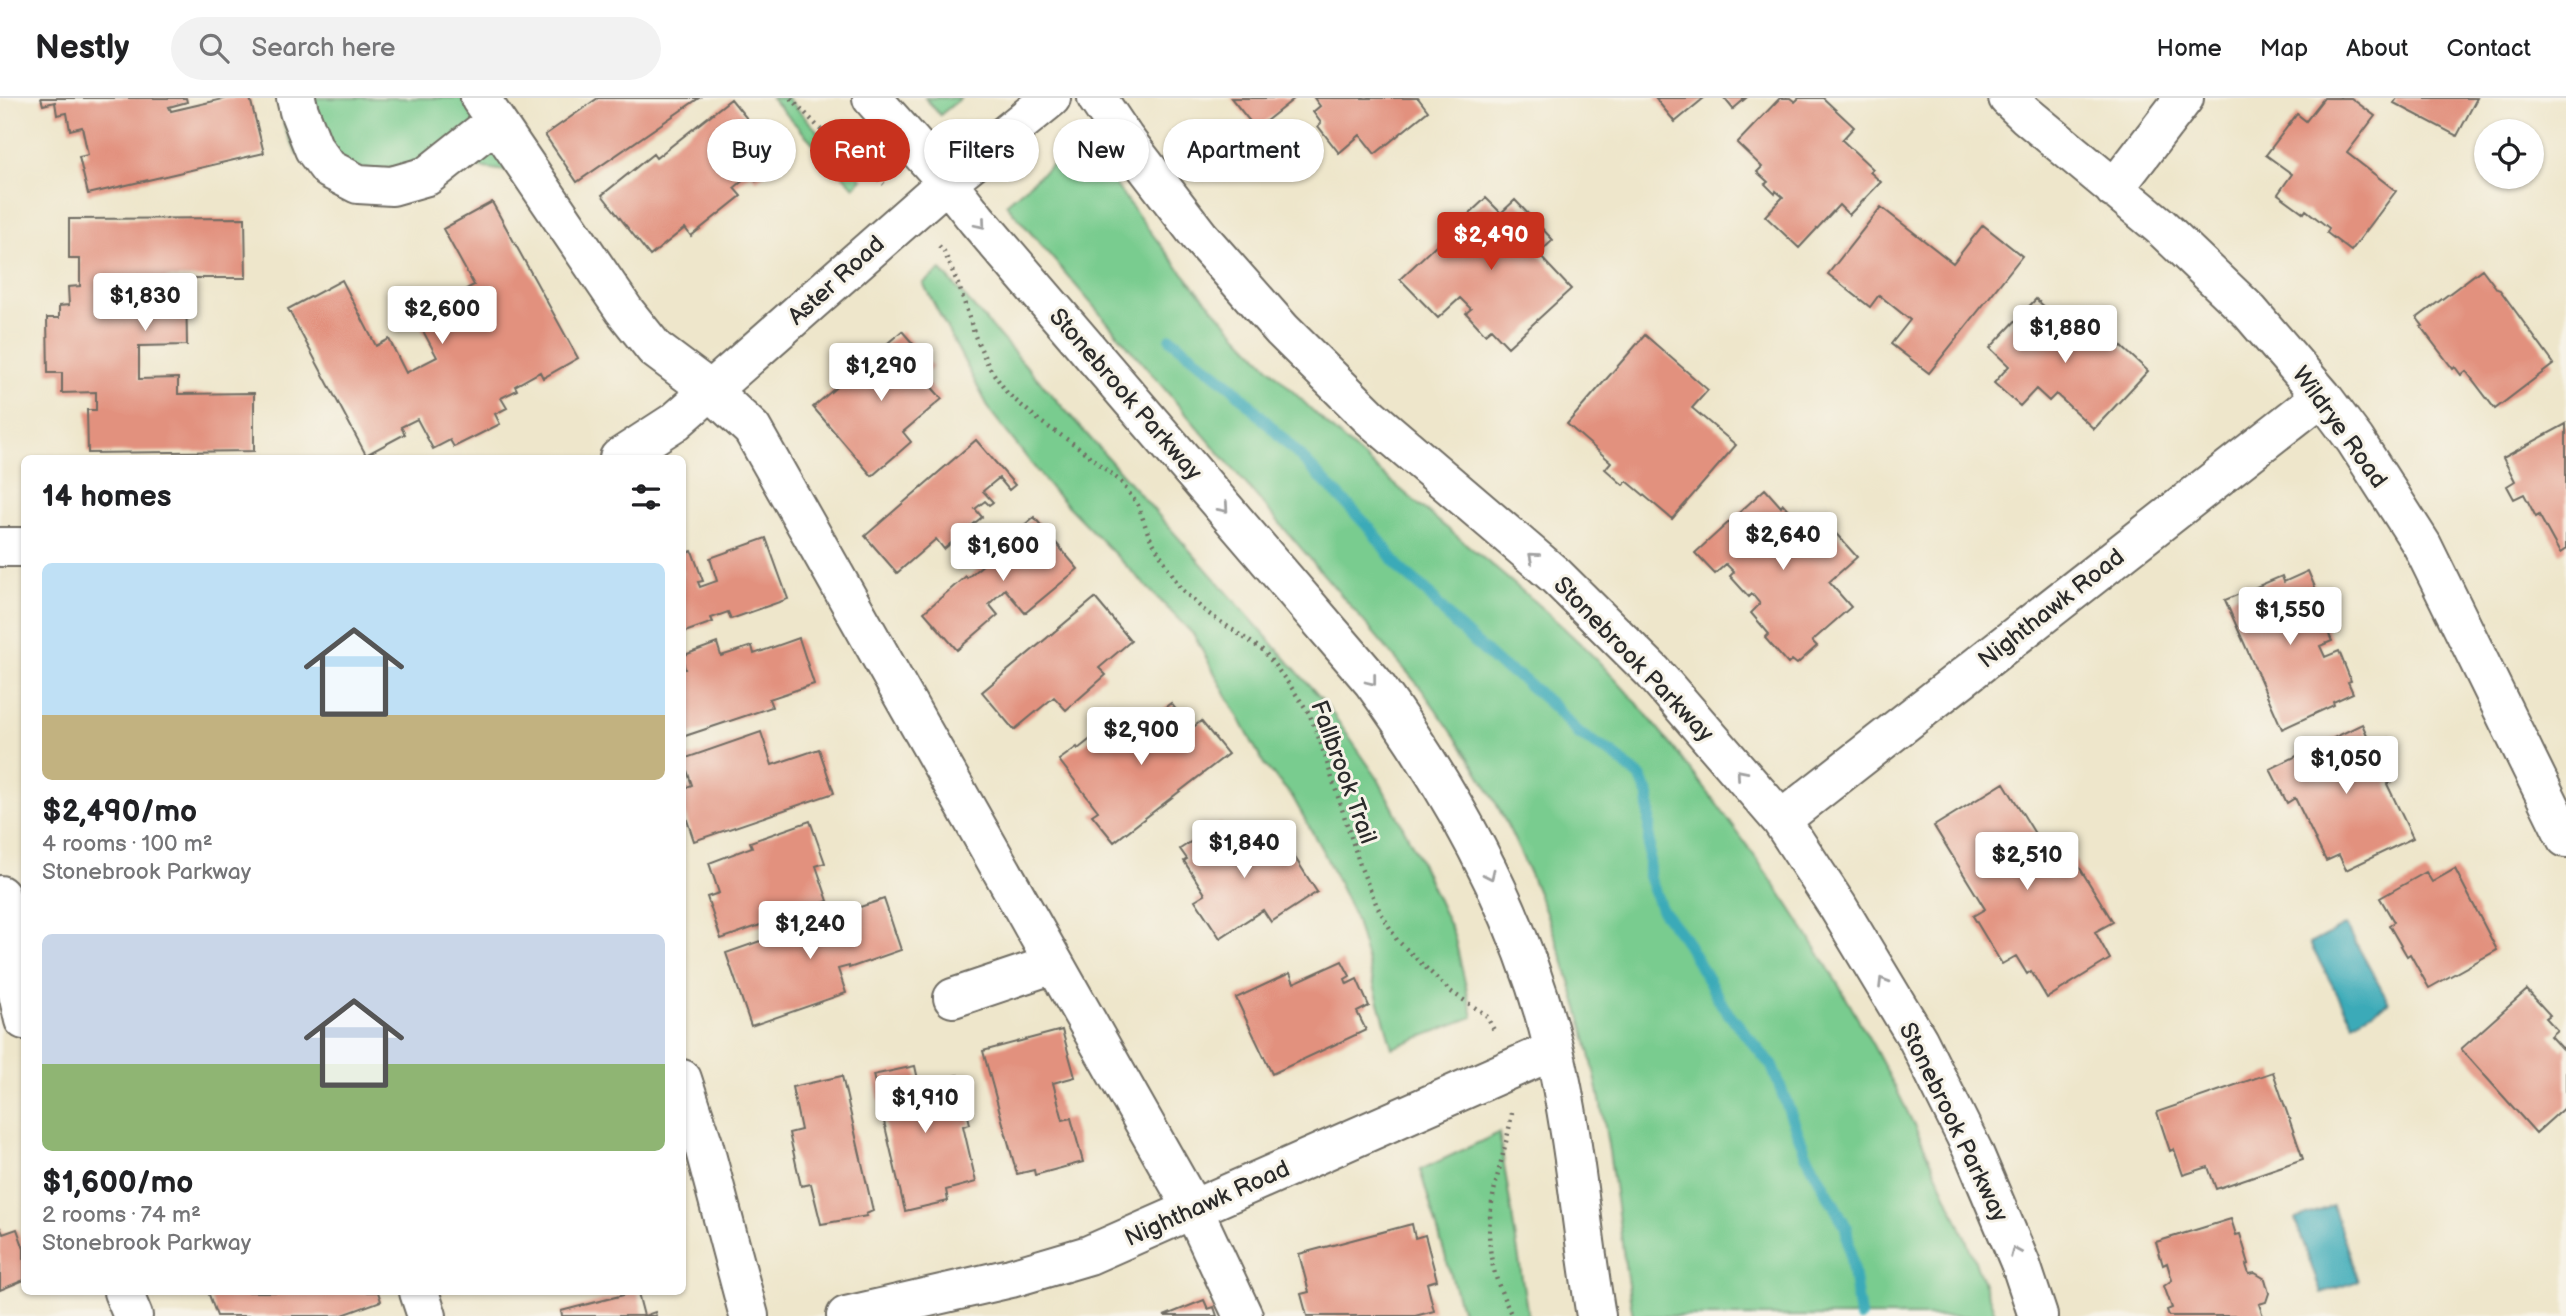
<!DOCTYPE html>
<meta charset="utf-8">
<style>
:root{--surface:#fff;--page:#f2f2f2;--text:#202124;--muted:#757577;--line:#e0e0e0;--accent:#c8321e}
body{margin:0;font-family:"Balsamiq Sans",sans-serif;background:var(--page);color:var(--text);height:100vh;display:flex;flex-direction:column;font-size:26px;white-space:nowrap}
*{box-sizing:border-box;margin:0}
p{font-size:23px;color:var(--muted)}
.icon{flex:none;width:38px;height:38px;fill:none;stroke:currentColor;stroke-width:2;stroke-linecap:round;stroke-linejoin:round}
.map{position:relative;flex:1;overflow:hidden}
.sheet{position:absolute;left:21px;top:357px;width:665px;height:840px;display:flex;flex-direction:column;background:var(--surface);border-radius:10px;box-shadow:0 2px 5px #0004}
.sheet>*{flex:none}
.guide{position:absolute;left:707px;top:21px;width:665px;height:63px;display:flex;gap:14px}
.buttons{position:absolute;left:2474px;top:21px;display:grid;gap:14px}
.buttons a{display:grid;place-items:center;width:70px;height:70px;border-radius:50%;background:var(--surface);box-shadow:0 2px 5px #0004;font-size:35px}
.price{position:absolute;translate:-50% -60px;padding:0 16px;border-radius:7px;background:#fff;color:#222;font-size:23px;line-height:46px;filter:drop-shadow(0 2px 4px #0008)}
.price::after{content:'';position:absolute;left:50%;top:42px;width:21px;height:16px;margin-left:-10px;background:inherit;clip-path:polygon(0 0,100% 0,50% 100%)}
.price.current{background:var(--accent);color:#fff}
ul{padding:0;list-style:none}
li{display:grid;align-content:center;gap:14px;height:371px;padding:0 21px}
li span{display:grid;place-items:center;height:217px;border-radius:10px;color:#555}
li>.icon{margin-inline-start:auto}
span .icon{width:126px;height:126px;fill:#fffc;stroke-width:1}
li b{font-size:30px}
h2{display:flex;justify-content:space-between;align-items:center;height:84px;padding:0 21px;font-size:30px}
.chip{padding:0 24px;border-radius:32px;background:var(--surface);box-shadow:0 2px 5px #0004;font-size:24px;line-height:63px}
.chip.current{background:var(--accent);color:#fff}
header{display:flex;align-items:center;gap:42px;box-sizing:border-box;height:98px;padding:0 35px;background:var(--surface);border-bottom:2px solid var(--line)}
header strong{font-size:33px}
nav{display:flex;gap:38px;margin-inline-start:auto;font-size:24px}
.search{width:490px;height:63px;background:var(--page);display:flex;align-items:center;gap:18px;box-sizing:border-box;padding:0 24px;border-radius:38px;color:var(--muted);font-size:26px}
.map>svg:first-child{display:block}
</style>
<header>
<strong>Nestly</strong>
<div class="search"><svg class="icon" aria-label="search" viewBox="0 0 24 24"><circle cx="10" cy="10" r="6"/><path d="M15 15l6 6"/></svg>Search here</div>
<nav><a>Home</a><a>Map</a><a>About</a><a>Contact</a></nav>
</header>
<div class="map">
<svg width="2566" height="1218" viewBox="0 0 2566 1218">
<rect width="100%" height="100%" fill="#f7f3e8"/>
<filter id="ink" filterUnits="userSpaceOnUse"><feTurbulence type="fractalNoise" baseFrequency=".0143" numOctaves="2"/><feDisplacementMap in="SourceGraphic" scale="14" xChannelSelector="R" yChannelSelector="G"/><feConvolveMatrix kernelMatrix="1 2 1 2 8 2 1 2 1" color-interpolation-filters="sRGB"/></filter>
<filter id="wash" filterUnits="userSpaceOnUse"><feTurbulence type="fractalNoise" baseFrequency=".00686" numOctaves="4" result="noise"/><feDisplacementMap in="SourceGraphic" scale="28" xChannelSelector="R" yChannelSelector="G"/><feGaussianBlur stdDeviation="1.57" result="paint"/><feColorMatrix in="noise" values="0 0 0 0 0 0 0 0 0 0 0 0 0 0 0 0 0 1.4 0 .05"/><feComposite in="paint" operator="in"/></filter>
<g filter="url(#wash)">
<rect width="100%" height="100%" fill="#eee6cb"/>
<path fill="#79cc8f" stroke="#527c5d" stroke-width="2" d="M279,0H498L506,73L470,68L438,88L297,56L285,31Z
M771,0H787L862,81L854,89Z
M925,0H961L940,17Z
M1082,41C1118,90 1153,140 1192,186C1236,237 1285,287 1334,333C1419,412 1515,480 1597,562C1645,611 1686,665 1727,720C1813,836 1886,959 1944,1092C1963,1134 1981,1175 1996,1218H1633C1622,1155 1616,1092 1605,1029C1586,918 1550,809 1498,709C1476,667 1448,628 1420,589L1006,106Z
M941,172L1326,606L1378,681L1415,752L1454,837L1473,919L1392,950L1355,820L1325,757L1292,698L1265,668L1194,537L1053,393L991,314L923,185Z
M1499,1035L1528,1218H1463L1420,1072Z"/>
<path fill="#3baab8" stroke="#336a72" stroke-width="2" d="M2346,827L2389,905L2353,925L2310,846Z
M2333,1108L2358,1183L2321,1195L2295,1121Z"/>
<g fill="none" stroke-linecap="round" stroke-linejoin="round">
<path stroke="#3baab8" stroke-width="12" d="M1171,241L1233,290L1344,403L1373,434L1400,471L1425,492L1454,525L1502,569L1520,579L1554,609L1579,636L1614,657L1641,680L1649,698V778L1661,811L1684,840L1724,910L1772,968L1806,1056L1846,1129L1860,1218"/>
</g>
<g id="blocks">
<path fill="#e2917e" d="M41,0H186L187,4L169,9L171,13L227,0H250L264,55L88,96L79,59L88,57L82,29L70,32L67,15L57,17L55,4L43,7Z
M598,0H699L577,84L545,37Z
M1231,0H1295L1256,31Z
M1314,0H1418L1428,13L1375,56L1360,37L1339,55L1318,28L1321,25L1313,14L1320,8Z
M1655,0H1704L1675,24Z
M1724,0H1746L1733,11Z
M1780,0H1790L1795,4L1799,0H1823L1854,29L1842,42L1873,71L1870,74L1881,84L1849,117L1839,107L1799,150L1765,118L1783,99L1776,93L1775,96L1765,86L1768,84L1757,74L1762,69L1737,45Z
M2324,0H2351L2375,18L2347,55L2396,93L2351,153L2327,135L2329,130L2306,112L2304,115L2278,96L2292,76L2266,57L2297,16L2306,23Z
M2397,0H2477L2457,38L2394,5Z
M731,1L753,28L751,31L778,66L756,83L751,76L734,90L741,98L691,138L685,130L650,158L602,97L653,56L656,60Z
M1486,100L1501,115L1515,102L1553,142L1538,156L1571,191L1508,249L1491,231L1485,236L1466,215L1471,211L1460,200L1438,220L1400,181Z
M492,104L578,260L543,280L540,274L515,288L517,292L501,300L507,310L495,316L500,326L454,349L450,342L433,351L417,321L401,329L405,336L366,357L288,211L342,182L376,248L389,241L406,275L437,259L415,218L474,187L443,131Z
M1881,109L1953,165L1983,127L2022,158L1929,275L1891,246L1910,222L1879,197L1870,209L1828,176Z
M245,120L246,180H166V188L186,187L187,247L139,248V281L178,280V296L254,295V353L88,355L87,312H96V294L62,295V275H48L47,220H59V208L69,207L68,189L80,188V161H69V121Z
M2482,171L2497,191L2500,192L2554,266L2495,311L2466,273L2461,277L2455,269L2453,271L2421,229L2423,228L2417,220Z
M2036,201L2060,223L2066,217L2096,246L2107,235L2148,273L2094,331L2056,296L2049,303L2036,291L2020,308L1994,285L2009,268L1990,250Z
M902,233L933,269L922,278L942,301L903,334L911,344L872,378L813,309Z
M1645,237L1708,292L1692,310L1736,347L1672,421L1627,383L1623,387L1605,371L1611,364L1567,326Z
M2566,326V451L2560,455L2539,417L2536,419L2524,396L2514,401L2507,388L2515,383L2503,360Z
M976,342L1015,387L1009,392L999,380L983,393L993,404L989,407L985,403L975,411L982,419L944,451L936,441L897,475L865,438Z
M1765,391L1781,409L1783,406L1806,432L1821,419L1857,459L1829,484L1851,509L1812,543L1817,548L1797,566L1792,562L1788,566L1765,540L1769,536L1751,515L1760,506L1752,496L1749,499L1730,478L1734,474L1726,466L1715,476L1695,455Z
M1034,419L1078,471L1025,515L1005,491L989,506L998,517L957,552L924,514L966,478L967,480L984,466L981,463Z
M766,440L788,501L731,521L728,514L711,520L713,524L682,535V453L686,452L687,455L692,453L703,483L698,484L700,489L717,483L710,460Z
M2308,473L2327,517L2321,519L2332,543L2320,548L2325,559L2339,553L2351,583L2348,584L2353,595L2333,604L2334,607L2282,631L2225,502L2282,478L2284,484Z
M1095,500L1131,543L1099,570L1106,577L1066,612L1054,599L1014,632L982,594Z
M799,540L814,586L769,601L772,609L682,639V571H685L682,558L717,545L721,558L752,548L754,556Z
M1171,605L1191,631L1201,623L1228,656L1114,744L1092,717L1098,713L1059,662L1077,649L1078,651L1118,619L1131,636Z
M2362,626L2372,648L2388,640L2398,660L2386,665L2395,682L2387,686L2413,740L2346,772L2339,757L2326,763L2295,700L2287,705L2270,671Z
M761,634L772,667L819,651L834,695L694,743L682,707V691L692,687L683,661Z
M2004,685L2045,752L2062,741L2113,824L2095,834L2110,861L2047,900L2031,873L2027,876L2016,858L2002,866L1973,818L1985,811L1934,728Z
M810,723L825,765L816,768L828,803L721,841L707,799L719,795L709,765L752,749L750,744Z
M1220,725L1225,733L1229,730L1251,762L1283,741L1317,794L1271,824L1263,812L1220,840L1195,802L1205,796L1184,763L1187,761L1180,751Z
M2455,771L2497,852L2429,890L2410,856L2407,858L2389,827L2394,824L2380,800L2426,774L2432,784Z
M884,801L901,852L849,870V868L838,871L846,895L751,928L726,855L820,822L821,826L835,821L833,818Z
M1342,863L1350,878L1345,881L1347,886L1357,881L1369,908L1357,914L1366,932L1272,976L1236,900L1290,875L1294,885Z
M2527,892L2550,917L2546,920L2557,932L2550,938L2562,951L2566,947V1008L2536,1035L2461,951Z
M1062,932L1075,979L1053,985L1063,1022L1071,1020L1083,1064L1035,1077L1034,1072L1017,1076L983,953Z
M915,968L919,986L958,977L970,1026L963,1028L976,1084L946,1092L948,1103L905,1113L873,977Z
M2273,974L2303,1061L2216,1091L2208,1069L2183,1077L2174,1051L2170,1053L2157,1014Z
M842,978L873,1113L866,1116L867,1118L821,1126L811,1086L801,1088L789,1035L801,1032L792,989Z
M2231,1121L2236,1137L2240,1136L2249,1166L2246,1167L2249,1176L2255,1175L2265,1181L2269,1195L2266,1204L2259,1206L2263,1218H2169L2167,1212L2172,1210L2164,1188L2172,1182L2167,1165L2163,1167L2156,1144Z
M1412,1126L1415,1140L1425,1137L1437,1182L1427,1185L1434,1213L1415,1218H1307L1301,1196L1309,1194L1299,1156Z
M0,1129L3,1136L17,1131L24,1151V1182L0,1192Z
M208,1194H378L381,1203L340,1218H217Z
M635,1194L638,1195L644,1218L655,1214L656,1218H562L561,1213Z
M1204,1202L1208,1211L1214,1209L1217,1218H1164Z"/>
</g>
</g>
<g filter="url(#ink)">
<use href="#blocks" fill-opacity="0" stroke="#6f6c63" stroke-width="2"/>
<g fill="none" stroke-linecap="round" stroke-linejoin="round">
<defs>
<path id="minor" d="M296,0L299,13L314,51L329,71L358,86L392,88L427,78L495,24
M480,0L624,212L655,251L711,293L752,331L1193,1111L1243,1218
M872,0L947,84L977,122L1373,584C1454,695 1521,817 1554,952C1575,1039 1581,1130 1596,1218
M1097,0L1124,40L1200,139L1282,232L1370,319L1556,478L1653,574L1781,722L1838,809L1918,942L1973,1053L2021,1167L2038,1218
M2008,0L2026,17L2160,128L2250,214L2322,298L2355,342L2422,447L2566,740
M2114,91L2184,0
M619,360L676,323L947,84L1051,0
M0,449H24
M1781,722L2322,298
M0,797L10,861L24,922
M953,900L1054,866
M682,981L703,1045L749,1218
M123,1194L133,1218
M419,1194L427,1218
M846,1218L1011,1180L1089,1157L1554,952"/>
</defs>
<use href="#minor" stroke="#6f6c63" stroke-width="42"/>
<path stroke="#6f6c63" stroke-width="4.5" stroke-dasharray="2 5" stroke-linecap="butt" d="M791,0L822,33L884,86
M939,148L944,153L960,191L975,238L989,269L1008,296L1041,324L1077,348L1121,384L1138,407L1149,438L1181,491L1206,514L1264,553L1291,589L1309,615L1320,643L1361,770L1377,808L1397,842L1450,893L1486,917L1495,934
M1512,1015C1505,1059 1485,1105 1490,1150C1492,1174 1502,1197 1512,1218"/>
<use href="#minor" stroke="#fff" stroke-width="38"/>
</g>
<defs><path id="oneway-chevron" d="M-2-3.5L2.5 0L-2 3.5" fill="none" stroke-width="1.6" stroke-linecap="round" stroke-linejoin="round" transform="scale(1.75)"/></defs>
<g stroke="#a0a0a0">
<use href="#oneway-chevron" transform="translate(981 126) rotate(50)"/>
<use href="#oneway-chevron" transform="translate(1224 410) rotate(49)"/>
<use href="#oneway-chevron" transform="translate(1533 459) rotate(-139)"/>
<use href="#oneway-chevron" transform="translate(1372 583) rotate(52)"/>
<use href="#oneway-chevron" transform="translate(1741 676) rotate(-131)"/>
<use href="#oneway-chevron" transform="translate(1490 777) rotate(65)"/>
<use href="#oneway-chevron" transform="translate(1883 884) rotate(-121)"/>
<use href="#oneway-chevron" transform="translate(2015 1154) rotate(-113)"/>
</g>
</g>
<g text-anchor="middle" stroke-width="6" stroke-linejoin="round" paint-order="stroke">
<g font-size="24" fill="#2b2b2b" stroke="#f7f3e8">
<text transform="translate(836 182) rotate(-42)" y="8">Aster Road</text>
<text transform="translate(1126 296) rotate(49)" y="8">Stonebrook Parkway</text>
<text transform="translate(2340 329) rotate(54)" y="8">Wildrye Road</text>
<text transform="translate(2051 510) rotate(-38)" y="8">Nighthawk Road</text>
<text transform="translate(1634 561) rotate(46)" y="8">Stonebrook Parkway</text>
<text transform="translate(1344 674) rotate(70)" y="8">Fallbrook Trail</text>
<text transform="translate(1954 1024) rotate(64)" y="8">Stonebrook Parkway</text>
<text transform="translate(1207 1105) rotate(-24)" y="8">Nighthawk Road</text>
</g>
</g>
</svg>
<div class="buttons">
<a><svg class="icon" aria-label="locate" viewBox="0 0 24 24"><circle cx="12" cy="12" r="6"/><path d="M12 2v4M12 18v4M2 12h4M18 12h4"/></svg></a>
</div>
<b class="price current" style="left:1491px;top:174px">$2,490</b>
<b class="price" style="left:145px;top:235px">$1,830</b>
<b class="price" style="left:442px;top:248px">$2,600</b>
<b class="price" style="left:2065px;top:267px">$1,880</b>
<b class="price" style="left:881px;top:305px">$1,290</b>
<b class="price" style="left:1783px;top:474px">$2,640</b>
<b class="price" style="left:1003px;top:485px">$1,600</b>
<b class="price" style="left:2290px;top:549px">$1,550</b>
<b class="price" style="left:1141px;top:669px">$2,900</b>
<b class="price" style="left:2346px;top:698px">$1,050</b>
<b class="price" style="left:1244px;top:782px">$1,840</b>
<b class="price" style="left:2027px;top:794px">$2,510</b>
<b class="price" style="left:810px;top:863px">$1,240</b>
<b class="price" style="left:925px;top:1037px">$1,910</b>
<div class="guide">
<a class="chip">Buy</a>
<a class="chip current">Rent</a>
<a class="chip">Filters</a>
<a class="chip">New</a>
<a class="chip">Apartment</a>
</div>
<section class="sheet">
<h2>14 homes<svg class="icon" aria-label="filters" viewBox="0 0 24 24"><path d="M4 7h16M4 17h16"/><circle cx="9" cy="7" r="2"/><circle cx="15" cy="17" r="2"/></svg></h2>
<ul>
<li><span style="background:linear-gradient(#bfe0f5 70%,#c2b280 0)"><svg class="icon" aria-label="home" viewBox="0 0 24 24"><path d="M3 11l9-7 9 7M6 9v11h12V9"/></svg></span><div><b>$2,490/mo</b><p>4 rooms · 100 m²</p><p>Stonebrook Parkway</p></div></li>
<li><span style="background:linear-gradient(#c9d6e8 60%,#8fb573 0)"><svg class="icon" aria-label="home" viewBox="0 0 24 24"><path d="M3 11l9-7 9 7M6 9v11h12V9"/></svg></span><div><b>$1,600/mo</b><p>2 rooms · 74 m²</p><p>Stonebrook Parkway</p></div></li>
</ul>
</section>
</div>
